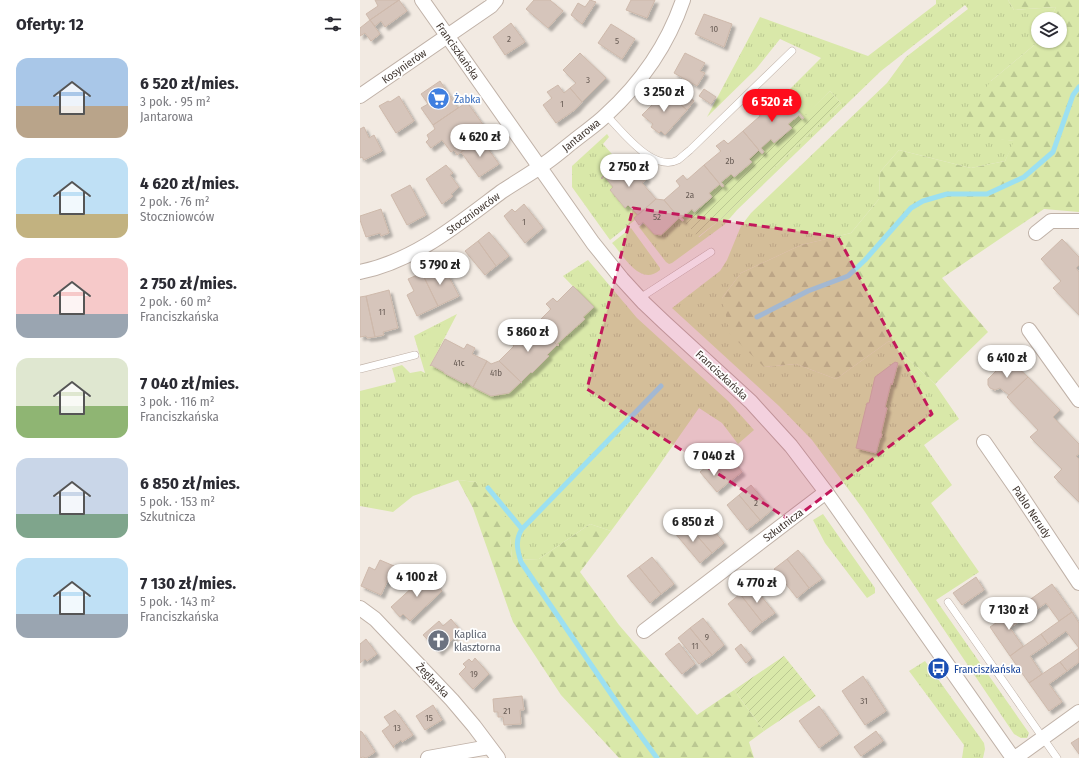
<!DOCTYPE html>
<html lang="pl">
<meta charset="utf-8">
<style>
:root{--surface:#fff;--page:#f2f2f3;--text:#2b2b33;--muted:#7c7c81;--accent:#fe0d1c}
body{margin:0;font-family:"Fira Sans Condensed",sans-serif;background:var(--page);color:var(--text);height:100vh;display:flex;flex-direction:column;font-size:15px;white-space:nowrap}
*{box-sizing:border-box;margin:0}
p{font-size:13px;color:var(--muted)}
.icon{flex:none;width:22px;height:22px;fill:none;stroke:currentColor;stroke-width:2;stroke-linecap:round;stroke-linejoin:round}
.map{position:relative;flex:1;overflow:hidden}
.details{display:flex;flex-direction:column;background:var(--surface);width:360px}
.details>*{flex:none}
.controls{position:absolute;left:671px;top:12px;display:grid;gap:8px}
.controls a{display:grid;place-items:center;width:36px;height:36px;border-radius:50%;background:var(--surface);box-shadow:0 1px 3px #0004;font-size:20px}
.price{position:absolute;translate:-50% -34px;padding:0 9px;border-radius:14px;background:#fff;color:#222;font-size:13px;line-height:26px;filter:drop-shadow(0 1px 2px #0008)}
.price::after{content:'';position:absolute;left:50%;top:24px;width:12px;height:9px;margin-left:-6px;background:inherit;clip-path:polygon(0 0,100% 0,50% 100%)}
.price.selected{background:var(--accent);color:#fff}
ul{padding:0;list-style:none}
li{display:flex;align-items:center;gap:12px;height:100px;padding:0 16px}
li span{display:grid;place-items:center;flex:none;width:112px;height:80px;border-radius:12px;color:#555}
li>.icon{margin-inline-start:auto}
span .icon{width:48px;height:48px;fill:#fffc;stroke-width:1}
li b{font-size:17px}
h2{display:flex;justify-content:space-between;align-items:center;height:48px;padding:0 16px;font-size:17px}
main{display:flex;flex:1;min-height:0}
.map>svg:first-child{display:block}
</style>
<main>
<section class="details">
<h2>Oferty: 12<svg class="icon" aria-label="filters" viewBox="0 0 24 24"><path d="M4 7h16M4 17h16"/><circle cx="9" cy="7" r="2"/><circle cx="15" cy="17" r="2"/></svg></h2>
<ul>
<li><span style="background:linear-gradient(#a9c7e8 60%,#b9a48a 0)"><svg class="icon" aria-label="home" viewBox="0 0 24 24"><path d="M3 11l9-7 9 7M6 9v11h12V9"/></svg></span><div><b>6 520 zł/mies.</b><p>3 pok. · 95 m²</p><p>Jantarowa</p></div></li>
<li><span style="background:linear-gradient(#bfe0f5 70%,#c2b280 0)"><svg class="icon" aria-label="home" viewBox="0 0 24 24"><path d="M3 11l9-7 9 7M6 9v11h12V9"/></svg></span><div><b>4 620 zł/mies.</b><p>2 pok. · 76 m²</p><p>Stoczniowców</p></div></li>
<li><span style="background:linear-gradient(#f6c9c9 70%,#9aa5b1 0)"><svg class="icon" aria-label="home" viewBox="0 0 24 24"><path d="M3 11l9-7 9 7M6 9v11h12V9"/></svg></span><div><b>2 750 zł/mies.</b><p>2 pok. · 60 m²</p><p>Franciszkańska</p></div></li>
<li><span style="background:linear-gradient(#dfe7d0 60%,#8fb573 0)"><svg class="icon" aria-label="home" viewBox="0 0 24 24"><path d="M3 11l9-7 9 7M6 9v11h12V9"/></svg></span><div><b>7 040 zł/mies.</b><p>3 pok. · 116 m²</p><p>Franciszkańska</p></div></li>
<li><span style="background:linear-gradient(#c9d6e8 70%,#7fa58c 0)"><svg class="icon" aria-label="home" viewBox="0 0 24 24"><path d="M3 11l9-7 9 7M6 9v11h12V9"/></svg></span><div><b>6 850 zł/mies.</b><p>5 pok. · 153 m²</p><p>Szkutnicza</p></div></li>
<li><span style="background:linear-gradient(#bfe0f5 70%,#9aa5b1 0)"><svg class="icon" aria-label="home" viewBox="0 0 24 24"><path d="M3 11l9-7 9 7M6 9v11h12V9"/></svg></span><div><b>7 130 zł/mies.</b><p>5 pok. · 143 m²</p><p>Franciszkańska</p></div></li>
</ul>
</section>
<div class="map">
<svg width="719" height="758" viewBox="0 0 719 758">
<defs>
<pattern id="grass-tufts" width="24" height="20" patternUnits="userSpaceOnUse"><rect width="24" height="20" fill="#d9e8a9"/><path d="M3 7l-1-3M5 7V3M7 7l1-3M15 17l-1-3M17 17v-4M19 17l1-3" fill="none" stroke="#bbc892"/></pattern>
<pattern id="forest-firs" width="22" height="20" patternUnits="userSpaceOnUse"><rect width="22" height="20" fill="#d9e8a9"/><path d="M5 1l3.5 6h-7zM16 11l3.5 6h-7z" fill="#bbc892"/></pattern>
<pattern id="garden-furrows" width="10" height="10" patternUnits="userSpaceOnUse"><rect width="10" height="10" fill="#d9e8a9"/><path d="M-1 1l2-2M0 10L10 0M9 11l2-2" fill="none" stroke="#bbc892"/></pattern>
<filter id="shadow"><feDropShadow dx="3.5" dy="3.5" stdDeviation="1" flood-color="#0004"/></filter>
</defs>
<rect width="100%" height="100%" fill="#f2eae2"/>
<path fill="url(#grass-tufts)" d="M576,0H648L654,10L696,7L690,19H678L679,41L631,81L626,137L655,141L645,161L611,168L539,150L520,172L519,199L491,233L441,245L381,273L362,298L404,367L436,364L476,379L529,341L575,384L599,419L564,445L592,485L571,503L619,572L576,600L669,733L667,738H661L654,734L503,509L452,440L419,406L312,308L360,271L367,260L381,226L391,213L527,83L546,57L608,9L605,5L521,71L377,210L364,225L312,263L309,264L306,262L279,227L284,223L301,235L319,218L322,221L324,220L339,237L361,219L481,103L470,91L444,118L424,95L461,58L420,39L396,69L347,117L400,17L508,56L576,4Z
M247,134L249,137L243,144L259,162L241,178L244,176L253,187L250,190L265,207L268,205L278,215L274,218L275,220L250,240L212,187V166Z
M271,228L300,268V270C280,287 264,256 252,243Z
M228,260L277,318L368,401L394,430L378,444L362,423L339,408L293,474L251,531L230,524L179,559L152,560L150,537L116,482L98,480L53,496L33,512L0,506V391L36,382L32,368L42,365L50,373L61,371L65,373L54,336L97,314L70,366L71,365L84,372V373L104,384L106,382L131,396L149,393L171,372L172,373L188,356L187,355L197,345L199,346L197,344L224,319L223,317L233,307L203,276Z
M463,514L515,588V593L507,598L465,543L453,520Z
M565,661L624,743L625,749L623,758H602L604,745L549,671Z"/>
<path fill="url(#forest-firs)" d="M648,0H719V212L684,209L582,278L628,332L575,384L529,341L476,379L436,364L404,367L370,334L362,298L381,273L441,245L491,233L519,199L520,172L539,150L611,168L645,161L654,141L626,138L605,117L631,81L679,41H700V19H690L696,7L654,10Z
M98,480L116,482L155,527L150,537L152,560L179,559L230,524L251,531L220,572L259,625L337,715L374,690L404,731L389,742L394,758H259L201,695L153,622L113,508Z"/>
<path fill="#d9e8a9" d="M87,323L67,361L59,338Z"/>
<path fill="url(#garden-furrows)" d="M470,91L481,103L361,219L338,237L321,218L332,209L335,212L352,197L349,193L371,174L375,177L392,162L389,159L399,150L402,153L404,152L401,148L411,139L414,143L432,128L428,124L439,115L443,118Z
M424,656L456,696L404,731L374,690Z"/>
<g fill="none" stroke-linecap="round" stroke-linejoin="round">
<path stroke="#9ce0f1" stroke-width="5" d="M397,317L448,291L488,276L505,260L551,208L563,201L587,194H627L664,177L693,152L713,95L719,87
M128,488L162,529
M297,758L264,713L161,562C157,549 155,540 162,529L301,386"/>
</g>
<path fill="#d6c5bb" stroke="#ceb9ab" filter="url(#shadow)" d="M15,0H39L10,20L6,14L18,6Z
M39,0L47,11L25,27L21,21L15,26L10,20Z
M174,0H190L203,11L188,28L166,9Z
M230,0L236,2L222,24L211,15L218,3L225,7Z
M271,0H295L287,18L266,10Z
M344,14L372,24L364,47L335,34Z
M10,20L20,34L11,41L5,33L0,36V28Z
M151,23L165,42L145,55L133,37Z
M251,24L275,39L262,59L238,43Z
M220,53L246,78L222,102L210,88L216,83L203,70Z
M325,53L345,63L340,71L345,73L337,86L314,73Z
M80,81L98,108L73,125L61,108L68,104L61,94Z
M311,82L334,101L327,110L304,90Z
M198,85L204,93L210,88L222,102L216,109L196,123L183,105L192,98L187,92Z
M344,89L356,97L351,104L339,96Z
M304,90L327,110L305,135L301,131L299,133L291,127L293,124L282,115L292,105L289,102L296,95L298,97Z
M424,95L444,118L442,119L439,115L428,124L432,128L414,143L411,139L401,148L404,152L402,154L383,131L400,116L397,111L404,105L408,110Z
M39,96L54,121L36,133L19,106L28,101L30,102Z
M107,102L129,133L97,155L94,150L91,152L82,140L71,148L66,142L69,139L67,135L75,129L73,125Z
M4,127L9,138L14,135L22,151L4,160L2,157L0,158V129Z
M383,131L399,150L389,159L392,162L374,177L371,174L361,182L364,186L362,187L344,165L361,151L356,146L364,140L368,144Z
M121,139L139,164L119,177L101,152Z
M262,159L276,176L281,172L287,179L282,183L296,199L278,215L268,205L265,208L250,190L253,187L244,176L242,179L241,178Z
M86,165L93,173L90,175L99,187L91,194L93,196L82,204L66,179Z
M344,165L360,184L349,193L352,197L334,212L332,209L321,218L324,220L322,221L304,200L320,186L316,181L323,175L327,180Z
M50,185L66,215L47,225L31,195Z
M296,199L304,200L319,218L301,235L294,234L283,222L279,225L274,218Z
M164,204L183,228L165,243L144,216L152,209L155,212Z
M21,209L29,233L21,236L20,233L6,237L0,220V216Z
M129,232L149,256L136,266L118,241Z
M702,239L719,257V265L716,268L719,272V315L693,288L701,281L681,259Z
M118,241L136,266L125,275L105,251Z
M76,266L82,278L88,275L99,296L78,306L62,273Z
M62,273L78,306L57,316L47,295L54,291L48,279Z
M213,286L234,307L223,317L225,319L197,344L199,345L198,346L176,324L191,309L186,304L193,298L197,302Z
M29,290L38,328L23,332L24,335L15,337L6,296Z
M6,296L15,337L7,338L6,336L0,337V297Z
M176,324L197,345L187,355L189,356L172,373L171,372L161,382L162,383L139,361L154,346L150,342L156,336L160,340Z
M85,339L104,349L107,344L115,348L112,354L127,361L113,387L106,382L105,384L84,373V372L71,365L70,366Z
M127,361L131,364L139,361L161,382L149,393L131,396L113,387Z
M535,362L538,363L532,385L531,383L525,407L527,408L521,433L522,434L521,438H520L516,453L496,448L507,403H509L515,377Z
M656,366L668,377L649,395L640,388L635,390L630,388L628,385V379L640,367Z
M668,377L700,410L693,417L719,444V454L716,456L719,459V502L694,477L702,469L670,437L678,430L647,397Z
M365,451L382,472L369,482L352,462Z
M352,462L369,482L357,492L340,472Z
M391,485L412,510L400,520L379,495Z
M379,495L400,520L387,530L367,505Z
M338,511L364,543L352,553L325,522Z
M325,522L352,553L340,563L314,532Z
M438,550L462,579L449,588L427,559Z
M292,557L314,584L301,594L279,567Z
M427,559L449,588L437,598L414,569Z
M20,560L34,566L21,595L1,586L9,567L15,570Z
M279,567L301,594L290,603L267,576Z
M67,574L82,591L50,621L43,614L40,617L31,607Z
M616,577L624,590L602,605L593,593Z
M692,584L712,612L699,621L686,603L668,615L661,606Z
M392,585L415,613L402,622L380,594Z
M380,594L402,622L390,632L368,604Z
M661,606L668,615L650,628L663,646L650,656L630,627Z
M712,612L719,623V648L706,631L688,644L681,634Z
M343,618L364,645L352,655L330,628Z
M91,619L101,631L79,652L63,635L79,621L83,626Z
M330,628L352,655L339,664L318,638Z
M681,634L688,644L670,656L682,674L669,683L650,656Z
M6,639L17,654L7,661L5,659L0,663V644Z
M319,643L335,664L322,674L305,654Z
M381,644L392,658L386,663L375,649Z
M719,648V662L707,671L700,662Z
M115,658L129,674L113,689L99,674L106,667L103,664L109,659L112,662Z
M700,662L707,671L689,684L702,702L689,711L669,683Z
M503,676L526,711L505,725L482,691Z
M162,696L164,710H160L161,724L144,725L143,717H138V712H134L133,699Z
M73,705L82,720L65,730L56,716Z
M459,706L479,734L459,748L439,721Z
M35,710L53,735L42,742L41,740L33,746L34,748L22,731L30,725L24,717Z
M0,731L2,732L15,752L6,758L3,757L0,758Z
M516,731L523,741L501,756L494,747Z
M719,738V754L711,743Z"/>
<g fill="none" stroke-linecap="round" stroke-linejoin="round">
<defs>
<path id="lane" d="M246,115C262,131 293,173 318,160C322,157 326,153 330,150L432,51
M280,298L351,252
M0,369L55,355
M588,602L697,758"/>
<path id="street" d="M62,0L233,243L262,279L284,303L304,322L391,402L431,446L466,492L653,758
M0,96L131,6L136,0
M676,233L691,221H719
M0,272C54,261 97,225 141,192C156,182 172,173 187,162C197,155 206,147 215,140C226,131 237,124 246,115C280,84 308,44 323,0
M669,330L719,400
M624,442L658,491L719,583
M0,608L15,619L92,700L114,726L138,758
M284,631L466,492
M68,758L129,747
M655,758L719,712"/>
</defs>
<use href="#lane" stroke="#c0b2a8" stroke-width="8"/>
<use href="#street" stroke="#c0b2a8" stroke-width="16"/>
<use href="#lane" stroke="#fff" stroke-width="7"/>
<use href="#street" stroke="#fff" stroke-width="14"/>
</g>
<path fill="#c2185b" fill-opacity="0.2" stroke="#c2185b" stroke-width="3" stroke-dasharray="8 5" stroke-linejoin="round" d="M273,208L478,237L572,414L431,521L227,389Z"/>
<defs>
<symbol id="supermarket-disc" viewBox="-11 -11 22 22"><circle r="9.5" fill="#3f7fe0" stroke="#fff"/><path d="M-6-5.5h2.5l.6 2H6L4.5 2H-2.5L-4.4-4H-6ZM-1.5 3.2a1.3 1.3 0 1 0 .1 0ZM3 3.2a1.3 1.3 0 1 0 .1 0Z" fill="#fff"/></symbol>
<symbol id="church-disc" viewBox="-11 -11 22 22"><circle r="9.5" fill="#6b7280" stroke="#fff"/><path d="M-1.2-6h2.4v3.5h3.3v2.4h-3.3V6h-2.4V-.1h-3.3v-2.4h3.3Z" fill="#fff"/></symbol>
<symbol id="bus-disc" viewBox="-11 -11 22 22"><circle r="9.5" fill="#1a4fb4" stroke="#fff"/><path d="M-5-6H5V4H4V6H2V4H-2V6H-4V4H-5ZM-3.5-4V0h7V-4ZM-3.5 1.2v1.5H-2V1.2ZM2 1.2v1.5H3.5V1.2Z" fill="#fff"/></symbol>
</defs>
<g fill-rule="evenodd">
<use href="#supermarket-disc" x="66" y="86" width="25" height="25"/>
<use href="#church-disc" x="66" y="628" width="25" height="25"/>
<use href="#bus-disc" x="566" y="656" width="25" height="25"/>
</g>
<g text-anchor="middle" stroke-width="3.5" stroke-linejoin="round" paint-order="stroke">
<g font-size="9" fill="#685c55">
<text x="354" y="32">10</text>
<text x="149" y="42">2</text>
<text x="257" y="44">5</text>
<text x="228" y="83">3</text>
<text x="202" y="107">1</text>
<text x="370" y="164">2b</text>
<text x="330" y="198">2a</text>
<text x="297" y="220">52</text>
<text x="164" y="225">1</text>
<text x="22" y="315">11</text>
<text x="99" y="366">41c</text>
<text x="136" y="376">41b</text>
<text x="396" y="506">2</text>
<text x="347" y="640">9</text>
<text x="335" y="649">11</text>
<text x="114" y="677">19</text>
<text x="504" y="704">31</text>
<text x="147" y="714">21</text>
<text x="69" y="721">15</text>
<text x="37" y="731">13</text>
</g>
<g font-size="11" fill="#433933" stroke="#fff">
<text transform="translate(98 51) rotate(55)" y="4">Franciszkańska</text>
<text transform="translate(44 66) rotate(-35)" y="4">Kosynierów</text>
<text transform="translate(221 135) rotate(-39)" y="4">Jantarowa</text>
<text transform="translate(113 213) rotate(-36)" y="4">Stoczniowców</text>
<text transform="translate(362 375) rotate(43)" y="4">Franciszkańska</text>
<text transform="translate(672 512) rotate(56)" y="4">Pablo Nerudy</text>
<text transform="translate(423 525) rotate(-37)" y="4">Szkutnicza</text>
<text transform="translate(73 680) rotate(47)" y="4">Żeglarska</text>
</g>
<g font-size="11" fill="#366cbe" stroke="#fff" text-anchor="start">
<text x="94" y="103">Żabka</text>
</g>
<g font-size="11" fill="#5b616d" stroke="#fff" text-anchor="start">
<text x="94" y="638">Kaplica<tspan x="94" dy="13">klasztorna</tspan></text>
</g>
<g font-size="11" fill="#164399" stroke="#fff" text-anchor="start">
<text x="594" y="673">Franciszkańska</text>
</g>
</g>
</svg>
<div class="controls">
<a><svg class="icon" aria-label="layers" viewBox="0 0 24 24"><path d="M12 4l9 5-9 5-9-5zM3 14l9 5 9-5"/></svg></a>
</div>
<b class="price" style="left:304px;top:113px">3 250 zł</b>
<b class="price selected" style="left:412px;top:123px">6 520 zł</b>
<b class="price" style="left:120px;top:158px">4 620 zł</b>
<b class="price" style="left:269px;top:188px">2 750 zł</b>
<b class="price" style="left:80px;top:286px">5 790 zł</b>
<b class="price" style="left:168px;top:353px">5 860 zł</b>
<b class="price" style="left:647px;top:379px">6 410 zł</b>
<b class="price" style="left:354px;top:477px">7 040 zł</b>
<b class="price" style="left:333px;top:543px">6 850 zł</b>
<b class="price" style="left:57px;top:598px">4 100 zł</b>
<b class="price" style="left:397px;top:604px">4 770 zł</b>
<b class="price" style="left:649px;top:631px">7 130 zł</b>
</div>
</main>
